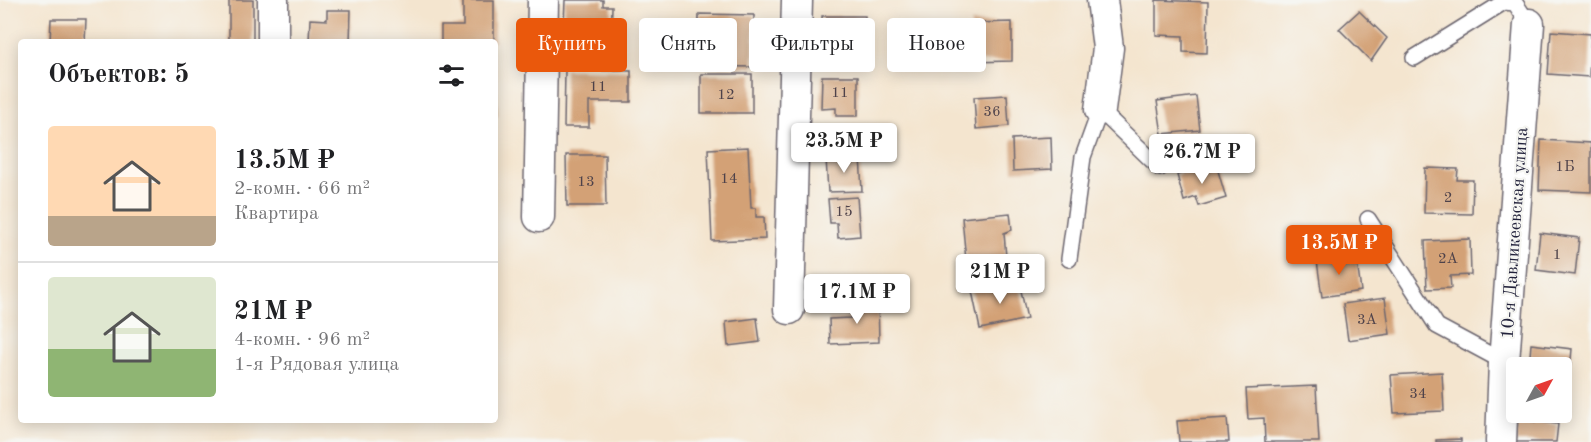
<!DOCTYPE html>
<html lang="ru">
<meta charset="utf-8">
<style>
:root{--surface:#fff;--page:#f6f6f6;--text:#202124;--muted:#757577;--line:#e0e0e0;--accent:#ea580c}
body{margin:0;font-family:"Old Standard TT",serif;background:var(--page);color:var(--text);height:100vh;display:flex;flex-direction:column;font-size:22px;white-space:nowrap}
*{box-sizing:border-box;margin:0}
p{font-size:20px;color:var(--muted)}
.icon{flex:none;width:33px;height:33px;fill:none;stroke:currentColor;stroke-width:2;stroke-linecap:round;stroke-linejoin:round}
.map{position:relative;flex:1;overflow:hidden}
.details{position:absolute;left:18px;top:39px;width:480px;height:384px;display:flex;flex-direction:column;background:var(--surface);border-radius:6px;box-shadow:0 3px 15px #0003}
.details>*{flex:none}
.guide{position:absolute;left:516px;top:18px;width:570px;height:54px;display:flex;gap:12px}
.needle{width:39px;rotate:50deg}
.fabs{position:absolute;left:1506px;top:357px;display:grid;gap:12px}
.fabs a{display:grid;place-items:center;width:66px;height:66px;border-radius:6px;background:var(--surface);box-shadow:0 3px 15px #0003;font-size:30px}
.price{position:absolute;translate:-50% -51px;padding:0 14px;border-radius:6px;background:#fff;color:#222;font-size:20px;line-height:39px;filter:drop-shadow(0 2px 3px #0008)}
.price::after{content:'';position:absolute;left:50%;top:36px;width:18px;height:14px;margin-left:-9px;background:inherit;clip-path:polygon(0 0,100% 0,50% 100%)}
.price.active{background:var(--accent);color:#fff}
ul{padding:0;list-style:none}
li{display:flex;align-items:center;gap:18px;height:150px;padding:0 30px}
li+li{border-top:2px solid var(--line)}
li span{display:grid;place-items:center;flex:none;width:168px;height:120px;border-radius:6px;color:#555}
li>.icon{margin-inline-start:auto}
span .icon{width:72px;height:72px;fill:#fffc;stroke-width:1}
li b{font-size:26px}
h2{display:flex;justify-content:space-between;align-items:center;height:72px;padding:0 30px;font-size:26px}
.chip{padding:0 21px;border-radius:6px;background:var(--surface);box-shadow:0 3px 15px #0003;font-size:21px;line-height:54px}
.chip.active{background:var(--accent);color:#fff}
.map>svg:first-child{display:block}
</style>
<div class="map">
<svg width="1591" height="442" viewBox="0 0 1591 442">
<rect width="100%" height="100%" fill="#f6f6f2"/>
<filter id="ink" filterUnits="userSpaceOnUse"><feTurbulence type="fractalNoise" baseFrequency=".0167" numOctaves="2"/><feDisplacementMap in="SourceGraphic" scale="12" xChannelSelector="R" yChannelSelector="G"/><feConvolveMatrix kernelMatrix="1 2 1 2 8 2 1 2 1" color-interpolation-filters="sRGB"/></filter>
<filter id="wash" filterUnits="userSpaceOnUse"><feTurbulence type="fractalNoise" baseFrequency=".008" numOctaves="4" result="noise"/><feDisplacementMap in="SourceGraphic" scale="24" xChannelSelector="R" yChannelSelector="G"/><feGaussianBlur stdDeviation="1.35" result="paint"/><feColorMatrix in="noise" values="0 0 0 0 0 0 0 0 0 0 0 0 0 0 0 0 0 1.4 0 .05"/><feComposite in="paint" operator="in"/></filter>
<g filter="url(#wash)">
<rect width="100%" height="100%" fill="#f4e5cf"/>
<g id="blocks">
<path fill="#d3a176" d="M229,0H253V42H229Z
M463,0H494V42H441V26H463Z
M565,0H603V6H612L611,49L563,48Z
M1156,0L1208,2L1207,53L1183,52V36L1156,35Z
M327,10H351L350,42H309L310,19L327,20Z
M1359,11L1387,38L1371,61L1339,29Z
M699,14L754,15L753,67L698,66Z
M822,16H865L866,54H823Z
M51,19H86L85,42H50Z
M1012,22V61L971,62V23Z
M1551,31L1591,34L1589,77L1548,74Z
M565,70L631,71V102H589V127H564Z
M701,74H752V113H701Z
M822,76H858V116H836V108L821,109Z
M495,93H497L498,115H495Z
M1007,95L1009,126L976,129L974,97Z
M1196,96L1200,130L1162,134L1157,101Z
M1051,137L1052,169L1013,171L1012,139Z
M1541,140L1591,143V192L1539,190Z
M748,147L751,208H756V217H764L765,239L712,241L708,149Z
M566,155H605L606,206H567Z
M860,156L862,191L828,192L826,158Z
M1216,164L1226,198L1199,206L1196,197L1184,201L1177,175Z
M1425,168L1458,169L1457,180H1473L1472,214L1424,213Z
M857,197L860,236L838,238L837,223H830L828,199Z
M1010,213L1012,230L1004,233L1006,257L994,258V269L967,271L962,218Z
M1540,233L1579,238L1575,275L1536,270Z
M1470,239L1471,275L1450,276L1451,288L1427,289L1425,241Z
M1356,255L1361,291L1322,297L1317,261Z
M1019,281L1027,319L980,329L972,291Z
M1385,298L1390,334L1348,340L1343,304Z
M878,300L879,342L830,344L829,319L851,318V301Z
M757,318L760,342L728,346L726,322Z
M1531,344L1572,349L1569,381L1562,380V368H1529Z
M1442,372L1444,411L1394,413L1391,375Z
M1316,386L1319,442H1265L1264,418L1248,419L1246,389Z
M1227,418L1229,442H1179L1177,421Z
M1518,420L1558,424L1556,442H1516Z
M1461,439V442H1436V440Z"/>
</g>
</g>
<g filter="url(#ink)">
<use href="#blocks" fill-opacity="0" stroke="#6c666f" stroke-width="1.5"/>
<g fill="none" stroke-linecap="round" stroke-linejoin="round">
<defs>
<path id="service" d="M1414,58L1504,2L1515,3L1529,24
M1368,219L1437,326L1504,362
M1069,259L1083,157L1100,110L1160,168"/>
<path id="minor" d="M273,42V0
M1100,110L1108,48L1102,0
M539,217L543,0
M789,309L797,0
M1501,442L1504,362L1529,24"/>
</defs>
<use href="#service" stroke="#6c666f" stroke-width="18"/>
<use href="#minor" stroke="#6c666f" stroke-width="33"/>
<use href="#service" stroke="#fff" stroke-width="15"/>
<use href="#minor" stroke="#fff" stroke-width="30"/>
</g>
</g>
<g text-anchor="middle" stroke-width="4.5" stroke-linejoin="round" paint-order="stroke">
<g font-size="15" fill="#4e424a">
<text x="598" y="91">11</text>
<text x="840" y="97">11</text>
<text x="726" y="99">12</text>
<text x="992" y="116">36</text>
<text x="1565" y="171">1Б</text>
<text x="729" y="183">14</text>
<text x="586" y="186">13</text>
<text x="1448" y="202">2</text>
<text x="844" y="216">15</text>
<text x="1557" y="259">1</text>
<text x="1448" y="263">2А</text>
<text x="1367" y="324">3А</text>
<text x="1418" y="398">34</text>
</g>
<g font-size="18" fill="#22223b" stroke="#f6f6f2">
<text transform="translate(1514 233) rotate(-86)" y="6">10-я Давликеевская улица</text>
</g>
</g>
</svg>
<div class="fabs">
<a><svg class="needle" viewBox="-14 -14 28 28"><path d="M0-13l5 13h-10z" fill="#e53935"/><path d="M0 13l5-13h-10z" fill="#757577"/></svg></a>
</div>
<b class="price" style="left:844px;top:174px">23.5M ₽</b>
<b class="price" style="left:1202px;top:185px">26.7M ₽</b>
<b class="price active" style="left:1339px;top:276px">13.5M ₽</b>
<b class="price" style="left:1000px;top:305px">21M ₽</b>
<b class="price" style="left:857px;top:325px">17.1M ₽</b>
<div class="guide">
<a class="chip active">Купить</a>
<a class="chip">Снять</a>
<a class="chip">Фильтры</a>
<a class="chip">Новое</a>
</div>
<section class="details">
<h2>Объектов: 5<svg class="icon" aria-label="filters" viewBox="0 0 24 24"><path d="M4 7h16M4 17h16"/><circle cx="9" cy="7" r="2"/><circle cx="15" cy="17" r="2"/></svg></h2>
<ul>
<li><span style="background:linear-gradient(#ffd9b3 75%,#b9a48a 0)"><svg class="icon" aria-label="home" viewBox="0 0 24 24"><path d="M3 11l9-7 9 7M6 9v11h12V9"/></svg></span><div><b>13.5M ₽</b><p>2-комн. · 66 m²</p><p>Квартира</p></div></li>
<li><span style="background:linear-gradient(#dfe7d0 60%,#8fb573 0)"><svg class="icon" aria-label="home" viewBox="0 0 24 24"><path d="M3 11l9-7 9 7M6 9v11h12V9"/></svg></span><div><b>21M ₽</b><p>4-комн. · 96 m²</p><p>1-я Рядовая улица</p></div></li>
</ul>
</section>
</div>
